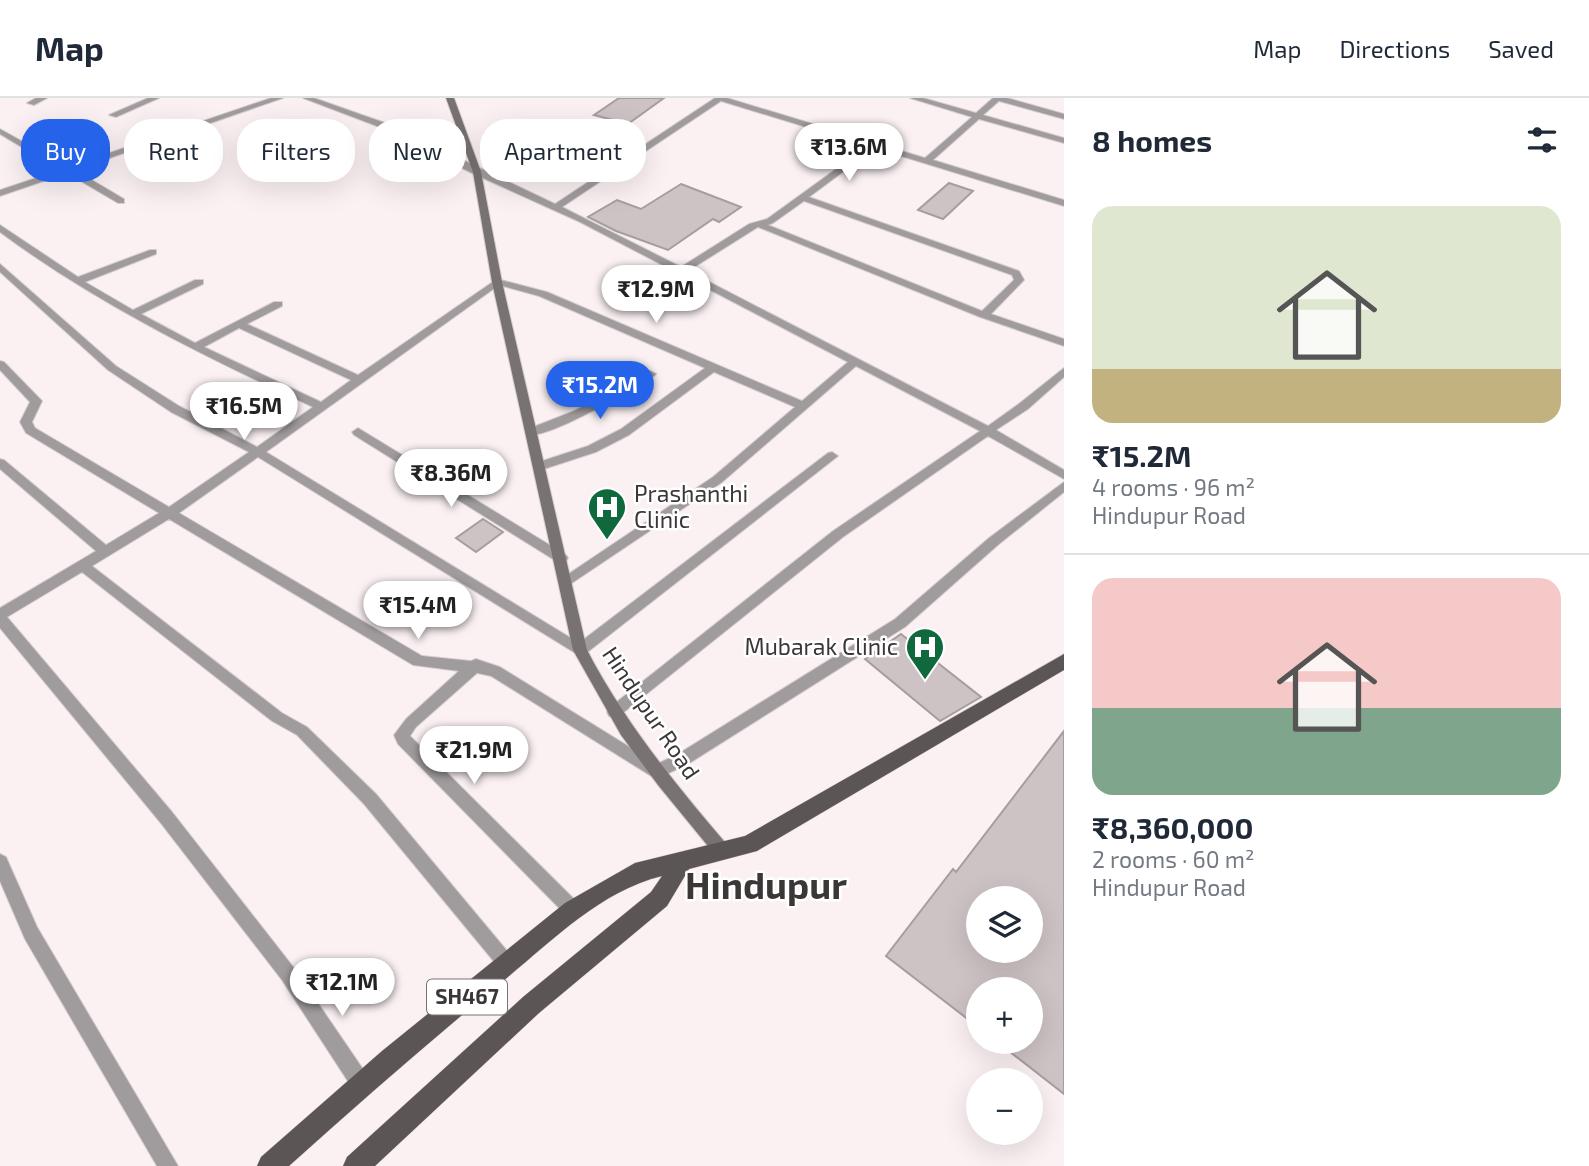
<!DOCTYPE html>
<meta charset="utf-8">
<style>
:root{--surface:#fff;--page:#f6f6f7;--text:#1f2937;--muted:#747a83;--line:#e0e1e3;--accent:#2563eb}
body{margin:0;font-family:"Exo 2",sans-serif;background:var(--page);color:var(--text);height:100vh;display:flex;flex-direction:column;font-size:26px;white-space:nowrap}
*{box-sizing:border-box;margin:0}
p{font-size:23px;color:var(--muted)}
.icon{flex:none;width:38px;height:38px;fill:none;stroke:currentColor;stroke-width:2;stroke-linecap:round;stroke-linejoin:round}
.map{position:relative;flex:1;overflow:hidden}
.side{display:flex;flex-direction:column;background:var(--surface);width:525px}
.side>*{flex:none}
.banner{position:absolute;left:21px;top:21px;width:665px;height:63px;display:flex;gap:14px}
.buttons{position:absolute;left:966px;top:788px;display:grid;gap:14px}
.buttons a{display:grid;place-items:center;width:77px;height:77px;border-radius:50%;background:var(--surface);box-shadow:0 7px 28px #0002;font-size:35px}
.price{position:absolute;translate:-50% -60px;padding:0 16px;border-radius:24px;background:#fff;color:#222;font-size:23px;line-height:46px;filter:drop-shadow(0 2px 4px #0008)}
.price::after{content:'';position:absolute;left:50%;top:42px;width:21px;height:16px;margin-left:-10px;background:inherit;clip-path:polygon(0 0,100% 0,50% 100%)}
.price.selected{background:var(--accent);color:#fff}
ul{padding:0;list-style:none}
li{display:grid;align-content:center;gap:14px;height:371px;padding:0 28px}
li+li{border-top:2px solid var(--line)}
li span{display:grid;place-items:center;height:217px;border-radius:21px;color:#555}
li>.icon{margin-inline-start:auto}
span .icon{width:126px;height:126px;fill:#fffc;stroke-width:1}
li b{font-size:30px}
h2{display:flex;justify-content:space-between;align-items:center;height:84px;padding:0 28px;font-size:30px}
.pill{padding:0 24px;border-radius:28px;background:var(--surface);box-shadow:0 7px 28px #0002;font-size:24px;line-height:63px}
.pill.selected{background:var(--accent);color:#fff}
header{display:flex;align-items:center;gap:42px;box-sizing:border-box;height:98px;padding:0 35px;background:var(--surface);border-bottom:2px solid var(--line)}
header strong{font-size:33px}
nav{display:flex;gap:38px;margin-inline-start:auto;font-size:24px}
main{display:flex;flex:1;min-height:0}
.map>svg:first-child{display:block}
</style>
<header>
<strong>Map</strong>
<nav><a>Map</a><a>Directions</a><a>Saved</a></nav>
</header>
<main>
<div class="map">
<svg width="1064" height="1068" viewBox="0 0 1064 1068">
<rect width="100%" height="100%" fill="#fbf1f3"/>
<path fill="#cdc2c4" stroke="#a69d9e" stroke-width="2" fill-rule="evenodd" d="M619,0H664L628,26L594,17Z
M949,85L973,93L943,121L918,112Z
M681,86L741,109L719,124L713,121L668,152L616,133L588,119L617,102L641,111Z
M483,421L503,434L476,454L456,440Z
M901,536L981,599L940,623L865,561Z
M1064,633V996L996,943H1031V891H978V929L886,858L953,771L956,774ZM978,800H1031V852H978Z"/>
<g fill="none" stroke-linecap="round" stroke-linejoin="round">
<defs>
<path id="street" d="M36,0H47L34,7L27,5Z
M148,0H159L116,19L109,17Z
M271,0H283L75,72L124,101V105H118L67,75L0,98V92L60,72L0,36V31L68,69Z
M303,0H314L388,26L555,106L715,0H727L925,60L972,19L910,0H923L976,15L993,0H1007L1064,16V21L999,3L983,17L1064,40V45L979,21L933,62L1064,102V108L875,50L809,99L1019,173L1024,182L991,216L1064,241V248L980,219L758,129L688,173L988,328L1020,305L1064,270V279L1028,311L996,332L1064,372V381L988,338L843,439L619,618L614,620L609,618L607,614L609,610L833,433L980,333L856,268L721,385L566,489L559,484L561,481L713,379L795,309L714,274L629,337L596,354L544,371H536L534,368L536,365L588,348L621,331L705,270L539,198L499,187L266,354L579,545L828,355L832,354L838,358L585,556L580,558L258,359L179,415L422,558L471,563L476,561L500,569L657,666L678,656L895,521L989,440L1064,384V394L999,446L905,529L688,666L656,681L491,578L477,575L416,629L410,638L579,806L582,812L579,818L573,820L567,818L398,646L394,637L406,621L459,573L413,567L169,421L92,468L282,615L307,629L376,696L513,860L516,866L513,872L507,875L501,872L364,706L297,637L272,623L82,474L7,519L172,714L294,870L369,980L372,987L369,994L362,997L355,994L282,882L160,724L0,530V510L96,453L0,371V361L4,362L106,447L159,415L26,335L20,324L30,304L0,272V263L4,264L42,303L32,324L35,330L169,409L249,354L171,314L108,272L0,174V166L116,268L179,308L257,349L313,309C204,258 97,206 0,134V127L78,179L150,152H156V156L85,184L133,212L195,182H203V186L141,216L195,245L274,204H282V208L247,226L358,277L497,181L547,194L802,303L848,264L580,124L474,76L382,30ZM721,3L868,48L767,121L749,126L681,169L562,109ZM804,103L1012,177L1014,182L982,213L768,127L773,125ZM239,230L351,282L321,304L204,249Z
M650,273L656,276L654,278C630,292 551,340 528,337L526,334L528,331L574,313Z
M358,330L566,457L568,460L566,463H556L354,337L352,334Z
M0,756L6,759L37,829L178,1068H157L25,841L0,783Z"/>
<path id="secondary" d="M446,0H454L481,74L502,184L587,552C625,625 676,687 729,749L731,754L729,759L723,761L717,759L658,687L621,637L573,552L492,184L473,74Z"/>
<path id="primary" d="M1064,556V572L757,753L689,771L667,808L539,915L375,1068H343L347,1059L523,899L651,794L662,778C600,793 551,844 503,883C430,943 359,1005 289,1068H257L261,1059L382,953L565,805L635,765L745,738Z"/>
</defs>
<use href="#street" stroke="#d5cccd" stroke-width="2"/>
<use href="#secondary" stroke="#d5cccd" stroke-width="2"/>
<use href="#primary" stroke="#d5cccd" stroke-width="1"/>
<use href="#street" fill="#a09c9d" fill-rule="evenodd"/>
<use href="#secondary" fill="#787273" fill-rule="evenodd"/>
<use href="#primary" fill="#5c5556" fill-rule="evenodd"/>
</g>
<defs>
<symbol id="hospital-pin" viewBox="-11 -11 22 30"><path d="M0 17L-7.5 6A9.5 9.5 0 1 1 7.5 6Z" fill="#10693c" stroke="#fff"/><path d="M-5-5h3v3.5h4V-5h3V5h-3V1.5h-4V5h-3Z" fill="#fff"/></symbol>
</defs>
<g fill-rule="evenodd">
<use href="#hospital-pin" x="585" y="387" width="44" height="60"/>
<use href="#hospital-pin" x="903" y="527" width="44" height="60"/>
</g>
<g text-anchor="middle" stroke-width="5" stroke-linejoin="round" paint-order="stroke">
<rect fill="#fff" stroke="#767373" stroke-width="2" x="427" y="881.5" width="80" height="35" rx="5"/>
<g font-size="21" font-weight="bold" fill="#3b3737">
<text x="467" y="906">SH467</text>
</g>
<g font-size="23" fill="#3b3737" stroke="#fff" text-anchor="start">
<text x="634" y="404">Prashanthi<tspan x="634" dy="26">Clinic</tspan></text>
<text x="898" y="557" text-anchor="end">Mubarak Clinic</text>
</g>
<g font-size="23" fill="#3b3737" stroke="#fff">
<text transform="translate(651 615) rotate(56)" y="8">Hindupur Road</text>
</g>
<g font-size="37" font-weight="bold" fill="#3b3737" stroke="#fff">
<text x="766" y="801">Hindupur</text>
</g>
</g>
</svg>
<div class="buttons">
<a><svg class="icon" aria-label="layers" viewBox="0 0 24 24"><path d="M12 4l9 5-9 5-9-5zM3 14l9 5 9-5"/></svg></a>
<a>+</a>
<a>−</a>
</div>
<b class="price" style="left:849px;top:85px">₹13.6M</b>
<b class="price" style="left:656px;top:227px">₹12.9M</b>
<b class="price selected" style="left:600px;top:323px">₹15.2M</b>
<b class="price" style="left:244px;top:344px">₹16.5M</b>
<b class="price" style="left:451px;top:411px">₹8.36M</b>
<b class="price" style="left:418px;top:543px">₹15.4M</b>
<b class="price" style="left:474px;top:688px">₹21.9M</b>
<b class="price" style="left:342px;top:920px">₹12.1M</b>
<div class="banner">
<a class="pill selected">Buy</a>
<a class="pill">Rent</a>
<a class="pill">Filters</a>
<a class="pill">New</a>
<a class="pill">Apartment</a>
</div>
</div>
<section class="side">
<h2>8 homes<svg class="icon" aria-label="filters" viewBox="0 0 24 24"><path d="M4 7h16M4 17h16"/><circle cx="9" cy="7" r="2"/><circle cx="15" cy="17" r="2"/></svg></h2>
<ul>
<li><span style="background:linear-gradient(#dfe7d0 75%,#c2b280 0)"><svg class="icon" aria-label="home" viewBox="0 0 24 24"><path d="M3 11l9-7 9 7M6 9v11h12V9"/></svg></span><div><b>₹15.2M</b><p>4 rooms · 96 m²</p><p>Hindupur Road</p></div></li>
<li><span style="background:linear-gradient(#f6c9c9 60%,#7fa58c 0)"><svg class="icon" aria-label="home" viewBox="0 0 24 24"><path d="M3 11l9-7 9 7M6 9v11h12V9"/></svg></span><div><b>₹8,360,000</b><p>2 rooms · 60 m²</p><p>Hindupur Road</p></div></li>
</ul>
</section>
</main>
